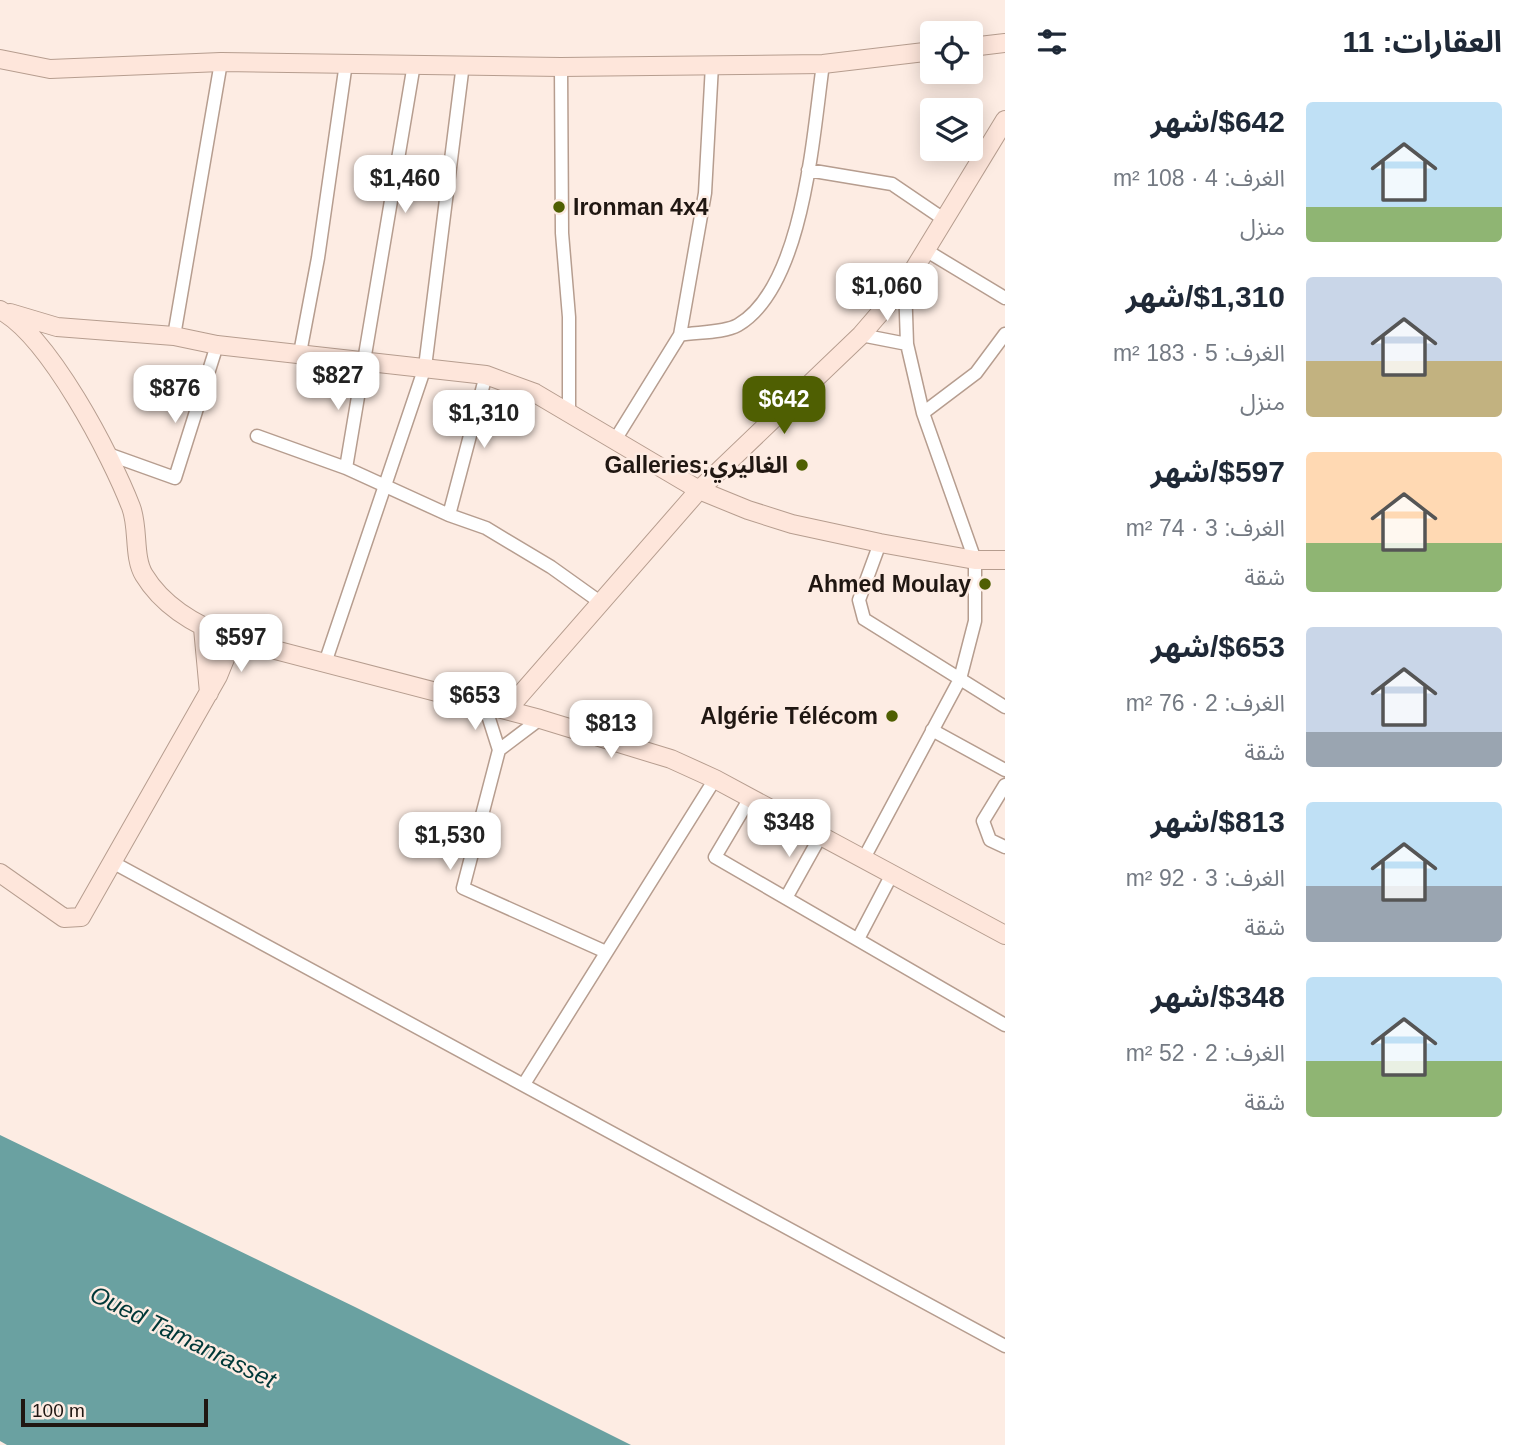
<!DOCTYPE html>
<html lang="ar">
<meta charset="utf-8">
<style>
:root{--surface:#fff;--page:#f2f2f3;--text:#1f2937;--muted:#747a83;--accent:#4f5f02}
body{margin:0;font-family:Helvetica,"Noto Sans Arabic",sans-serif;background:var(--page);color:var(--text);direction:rtl;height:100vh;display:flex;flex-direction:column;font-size:26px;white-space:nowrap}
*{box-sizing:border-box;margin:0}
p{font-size:23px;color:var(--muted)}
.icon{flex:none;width:38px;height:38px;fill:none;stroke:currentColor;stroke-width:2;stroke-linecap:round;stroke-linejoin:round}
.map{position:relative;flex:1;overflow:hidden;direction:ltr}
.details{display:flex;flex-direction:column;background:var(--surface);width:525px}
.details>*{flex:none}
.controls{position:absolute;left:920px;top:21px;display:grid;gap:14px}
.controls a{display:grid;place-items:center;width:63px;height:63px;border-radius:7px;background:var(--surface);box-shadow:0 4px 18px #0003;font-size:35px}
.scale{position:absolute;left:21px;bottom:18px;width:187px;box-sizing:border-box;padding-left:7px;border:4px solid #201712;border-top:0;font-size:19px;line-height:24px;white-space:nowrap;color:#201712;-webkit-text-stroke:5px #fdece3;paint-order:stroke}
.price{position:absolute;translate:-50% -60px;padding:0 16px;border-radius:14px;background:#fff;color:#222;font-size:23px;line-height:46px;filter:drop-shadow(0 2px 4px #0008)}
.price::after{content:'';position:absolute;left:50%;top:42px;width:21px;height:16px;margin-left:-10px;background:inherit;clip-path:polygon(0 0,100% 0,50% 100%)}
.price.current{background:var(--accent);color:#fff}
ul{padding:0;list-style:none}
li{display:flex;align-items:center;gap:21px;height:175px;padding:0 28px}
li span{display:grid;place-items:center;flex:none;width:196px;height:140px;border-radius:7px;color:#555}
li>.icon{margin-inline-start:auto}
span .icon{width:84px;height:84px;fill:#fffc;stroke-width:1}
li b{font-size:30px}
h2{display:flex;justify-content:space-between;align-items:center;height:84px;padding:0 28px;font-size:30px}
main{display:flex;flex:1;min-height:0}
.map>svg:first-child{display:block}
</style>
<main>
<section class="details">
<h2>العقارات: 11<svg class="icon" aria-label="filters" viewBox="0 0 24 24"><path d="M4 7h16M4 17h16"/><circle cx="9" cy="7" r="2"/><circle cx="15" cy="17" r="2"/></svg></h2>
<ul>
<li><span style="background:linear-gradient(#bfe0f5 75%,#8fb573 0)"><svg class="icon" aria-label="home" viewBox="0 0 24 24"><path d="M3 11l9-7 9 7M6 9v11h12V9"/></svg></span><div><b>$642/شهر</b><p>الغرف: 4 · 108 m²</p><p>منزل</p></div></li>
<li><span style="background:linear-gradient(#c9d6e8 60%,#c2b280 0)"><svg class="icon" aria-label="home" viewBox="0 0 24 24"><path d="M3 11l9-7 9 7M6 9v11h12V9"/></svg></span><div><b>$1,310/شهر</b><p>الغرف: 5 · 183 m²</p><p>منزل</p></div></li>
<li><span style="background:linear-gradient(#ffd9b3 65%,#8fb573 0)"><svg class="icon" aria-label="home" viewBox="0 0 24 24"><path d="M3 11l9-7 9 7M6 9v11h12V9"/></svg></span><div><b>$597/شهر</b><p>الغرف: 3 · 74 m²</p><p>شقة</p></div></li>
<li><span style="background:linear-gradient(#c9d6e8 75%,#9aa5b1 0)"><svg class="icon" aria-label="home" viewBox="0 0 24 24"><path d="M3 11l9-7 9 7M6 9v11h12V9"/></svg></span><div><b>$653/شهر</b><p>الغرف: 2 · 76 m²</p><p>شقة</p></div></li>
<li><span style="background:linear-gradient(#bfe0f5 60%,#9aa5b1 0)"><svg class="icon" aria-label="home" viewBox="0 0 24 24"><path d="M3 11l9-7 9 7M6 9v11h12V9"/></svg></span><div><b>$813/شهر</b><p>الغرف: 3 · 92 m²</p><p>شقة</p></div></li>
<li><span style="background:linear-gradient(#bfe0f5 60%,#8fb573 0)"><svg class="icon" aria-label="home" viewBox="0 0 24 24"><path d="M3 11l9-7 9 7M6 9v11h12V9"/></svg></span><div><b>$348/شهر</b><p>الغرف: 2 · 52 m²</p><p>شقة</p></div></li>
</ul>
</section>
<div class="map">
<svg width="1005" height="1445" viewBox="0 0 1005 1445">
<rect width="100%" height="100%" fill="#fdece3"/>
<path fill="#6aa1a1" d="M0,1135L355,1307L631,1445H7L0,1441Z"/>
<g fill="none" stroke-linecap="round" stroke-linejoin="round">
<defs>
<path id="street" d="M561,67L562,233L569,317V411
M808,170L892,184L945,220
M927,251L1005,298
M680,335L705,193L712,65
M861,335L907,344
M174,336L221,62
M300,353L318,258L346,63
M923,413L976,373L1005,334
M257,436L346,468L449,515L486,528L551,567L600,602
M615,440L680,335C696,332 724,333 738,325C804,286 813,134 823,64
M108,454L175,478L217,345
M346,468L414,64
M449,515L486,375
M880,543L859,600L864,619L1005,707
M325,663L425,367L463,64
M484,703L499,750
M540,719L499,750L463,888L606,952
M932,730L1005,770
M1005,785L983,821L990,840L1005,847
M750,798L715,857L1005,1025
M863,860L960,679L975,621V560L923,413L907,344L905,284
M112,862L1005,1346
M786,898L820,837
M858,939L891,876
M524,1084L715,779"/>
<path id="secondary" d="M971,47L1005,43
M0,59L50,69L221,62L561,67L823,64L933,51
M0,310C49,336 111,455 131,507C139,528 133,557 144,575C164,608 199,627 233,639L540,719L671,759L715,779L1005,935
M10,313L57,327L174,336L217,345L486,375L535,393L699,490L748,510L792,524L880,543L975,560H1005
M203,628L209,693
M507,710L699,490L861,335L905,284L1005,120
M0,873L64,918L81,917L218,676L233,639"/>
</defs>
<use href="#street" stroke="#b69d8f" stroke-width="15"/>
<use href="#secondary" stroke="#b69d8f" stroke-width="20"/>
<use href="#street" stroke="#fff" stroke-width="12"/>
<use href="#secondary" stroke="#fee6db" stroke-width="18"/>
</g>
<g fill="#4f5f02" stroke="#fdece3" stroke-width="2.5">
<circle cx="559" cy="207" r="7"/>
<circle cx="802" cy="465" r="7"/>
<circle cx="985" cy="584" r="7"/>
<circle cx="892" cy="716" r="7"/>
</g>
<g text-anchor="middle" stroke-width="5" stroke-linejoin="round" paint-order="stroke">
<g font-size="23" font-weight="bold" fill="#201712" stroke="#fdece3" text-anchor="end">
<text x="573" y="215" text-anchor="start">Ironman 4x4</text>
<text x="788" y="473">Galleries;الغاليري</text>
<text x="971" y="592">Ahmed Moulay</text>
<text x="878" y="724">Algérie Télécom</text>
</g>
<g font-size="24" font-style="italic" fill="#003838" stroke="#fdece3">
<text transform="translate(183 1337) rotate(26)" y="8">Oued Tamanrasset</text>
</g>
</g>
</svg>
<div class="controls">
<a><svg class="icon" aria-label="locate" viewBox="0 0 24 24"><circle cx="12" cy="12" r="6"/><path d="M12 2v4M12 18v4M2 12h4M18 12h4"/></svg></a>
<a><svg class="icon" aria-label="layers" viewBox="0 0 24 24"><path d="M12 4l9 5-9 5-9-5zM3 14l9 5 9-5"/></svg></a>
</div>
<div class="scale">100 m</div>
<b class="price" style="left:405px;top:215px">$1,460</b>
<b class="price" style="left:887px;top:323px">$1,060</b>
<b class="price" style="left:338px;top:412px">$827</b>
<b class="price" style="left:175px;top:425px">$876</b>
<b class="price current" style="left:784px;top:436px">$642</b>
<b class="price" style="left:484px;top:450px">$1,310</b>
<b class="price" style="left:241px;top:674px">$597</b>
<b class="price" style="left:475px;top:732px">$653</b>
<b class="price" style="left:611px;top:760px">$813</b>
<b class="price" style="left:789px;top:859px">$348</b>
<b class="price" style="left:450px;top:872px">$1,530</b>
</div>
</main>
